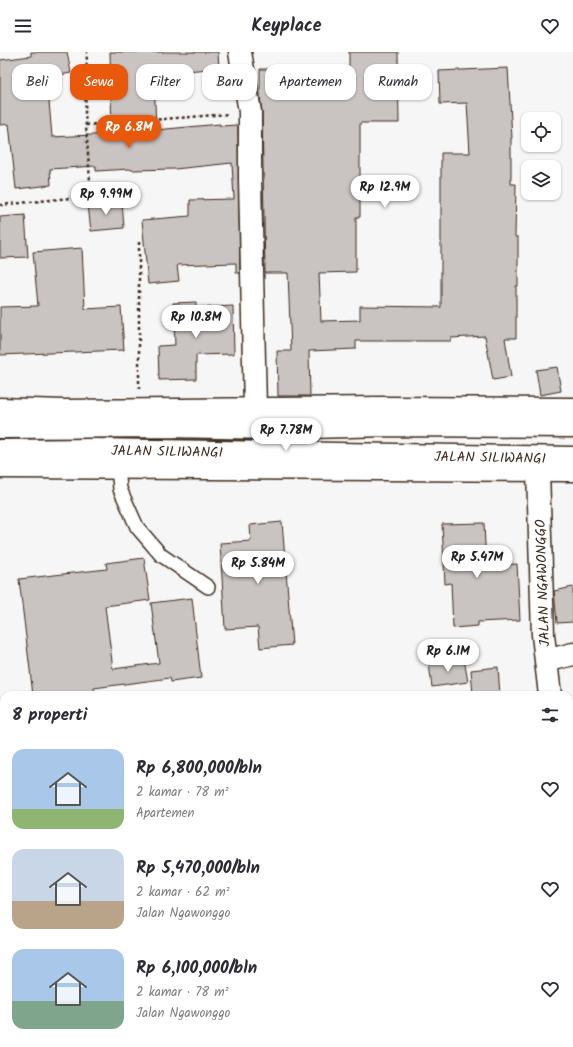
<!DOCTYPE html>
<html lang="id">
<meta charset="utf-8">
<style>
:root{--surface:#fff;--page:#f2f2f3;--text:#2b2b33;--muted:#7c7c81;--accent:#ea580c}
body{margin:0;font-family:Kalam,sans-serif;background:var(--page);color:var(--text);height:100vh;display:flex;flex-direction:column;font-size:15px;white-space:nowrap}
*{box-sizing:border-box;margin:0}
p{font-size:13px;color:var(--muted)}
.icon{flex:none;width:22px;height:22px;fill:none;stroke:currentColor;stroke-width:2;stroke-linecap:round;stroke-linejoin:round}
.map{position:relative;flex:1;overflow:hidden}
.drawer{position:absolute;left:0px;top:639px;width:573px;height:356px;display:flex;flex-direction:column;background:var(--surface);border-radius:12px 12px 0 0;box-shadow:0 1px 3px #0004}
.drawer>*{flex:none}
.top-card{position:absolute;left:12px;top:12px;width:549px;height:36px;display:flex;gap:8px}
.tools{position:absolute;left:521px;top:60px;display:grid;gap:8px}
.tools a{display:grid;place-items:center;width:40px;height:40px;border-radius:8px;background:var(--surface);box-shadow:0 1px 3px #0004;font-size:20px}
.price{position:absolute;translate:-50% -34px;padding:0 9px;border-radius:14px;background:#fff;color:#222;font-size:13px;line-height:26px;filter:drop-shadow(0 1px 2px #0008)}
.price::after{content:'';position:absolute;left:50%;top:24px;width:12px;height:9px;margin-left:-6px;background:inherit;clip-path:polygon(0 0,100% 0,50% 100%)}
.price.current{background:var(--accent);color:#fff}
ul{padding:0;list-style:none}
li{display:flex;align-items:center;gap:12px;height:100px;padding:0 12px}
li span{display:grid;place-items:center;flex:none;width:112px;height:80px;border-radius:12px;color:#555}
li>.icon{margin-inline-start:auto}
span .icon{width:48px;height:48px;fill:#fffc;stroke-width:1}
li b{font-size:17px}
h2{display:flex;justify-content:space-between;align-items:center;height:48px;padding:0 12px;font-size:17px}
.tag{padding:0 14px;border-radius:12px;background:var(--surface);box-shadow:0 1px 3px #0004;font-size:14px;line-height:36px}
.tag.current{background:var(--accent);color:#fff}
header{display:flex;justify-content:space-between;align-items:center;height:52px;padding:0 12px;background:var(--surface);font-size:18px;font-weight:600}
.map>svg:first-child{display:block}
</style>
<header><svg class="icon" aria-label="menu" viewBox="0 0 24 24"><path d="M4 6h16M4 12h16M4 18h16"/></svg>Keyplace<svg class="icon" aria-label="heart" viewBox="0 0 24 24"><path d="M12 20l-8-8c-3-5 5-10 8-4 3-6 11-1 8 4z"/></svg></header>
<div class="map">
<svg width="573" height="995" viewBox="0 0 573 995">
<rect width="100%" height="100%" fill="#f7f6f6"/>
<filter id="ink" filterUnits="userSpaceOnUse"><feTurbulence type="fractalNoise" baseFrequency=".025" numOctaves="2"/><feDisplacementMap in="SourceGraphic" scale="8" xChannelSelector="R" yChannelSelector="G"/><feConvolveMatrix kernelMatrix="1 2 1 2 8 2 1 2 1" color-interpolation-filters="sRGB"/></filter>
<g filter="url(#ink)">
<path fill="#c9c3c1" stroke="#3b2a1e" d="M31,0H67L71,21L47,25L52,85L112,82L110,0H218L219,16L154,22L156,78L220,72V74L238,73L240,221H236V211L177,213L179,229L148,232L142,168L190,164V148L234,147L232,111L175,117L131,118L130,117L96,119V114L50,117L51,133L16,137L9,72L0,73V8L31,4Z
M349,0H398L399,71H360V165H356V220L319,221L321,269L360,268V254L441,255V101H470L467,51L440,52L439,19L508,16L512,86H511V132H516L515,185H518V234H516V286H505L511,325L493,328L485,284L451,286V289H356V297L309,299L310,344H278L277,299H291L288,221H265L262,60L260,44V17H349Z
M122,150L124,176L91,179L88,153Z
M25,163L28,205L0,206V165Z
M82,196L85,257L121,255L124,298L0,303V255L38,254L33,200Z
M196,250V256L233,254L234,302L196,303V327L159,328L158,294L175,293L173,251Z
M557,315L561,339L540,343L536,318Z
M282,470L292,593L260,596L258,575L225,577L220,491L251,489L250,473Z
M484,471L486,514L517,512L520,568L478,570V574L453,576L451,531L445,532L442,472Z
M144,506L150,548L105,554L113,617L159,611L151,551L192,546L201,626L171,630L170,626L94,636L95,643H33L19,527L107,517L106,511Z
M573,535V570L557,571L554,539Z
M464,607L468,630L432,635L429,612Z
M498,615L500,643H473L471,618Z"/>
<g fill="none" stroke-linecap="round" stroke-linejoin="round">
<defs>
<path id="service" d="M118,415L120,437L137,475L161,503L208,535
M454,991V995"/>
<path id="minor" d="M240,0L250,60V127L255,357
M538,418L543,583L550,643
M546,609L573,602
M569,817L573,847"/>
<path id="tertiary" d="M0,357L63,359L385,356L573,357
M0,415L573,418"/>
<path id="trunk" d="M0,375L166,374L272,376L387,373L573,374
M0,399L93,398L573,406"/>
</defs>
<use href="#service" stroke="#3b2a1e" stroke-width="16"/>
<use href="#minor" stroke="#3b2a1e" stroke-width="25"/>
<use href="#tertiary" stroke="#3b2a1e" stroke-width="25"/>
<use href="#trunk" stroke="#3b2a1e" stroke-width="25"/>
<path stroke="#3b2a1e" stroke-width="2.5" stroke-dasharray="3 3" stroke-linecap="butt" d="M86,73L229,62
M0,153L80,145L87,140L90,129L85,61L87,0
M139,337V188"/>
<use href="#service" stroke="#fff" stroke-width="13"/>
<use href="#minor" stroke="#fff" stroke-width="22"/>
<use href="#tertiary" stroke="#fff" stroke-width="22"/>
<use href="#trunk" stroke="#fff" stroke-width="22"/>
</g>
</g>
<g text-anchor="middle" stroke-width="3" stroke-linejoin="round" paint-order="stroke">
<g font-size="14" fill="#3b2a1e" stroke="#fff">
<text transform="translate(167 399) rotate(1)" y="5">JALAN SILIWANGI</text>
<text transform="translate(490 405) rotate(1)" y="5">JALAN SILIWANGI</text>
<text transform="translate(542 531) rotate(-92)" y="5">JALAN NGAWONGGO</text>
</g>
</g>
</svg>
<div class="tools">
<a><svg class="icon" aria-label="locate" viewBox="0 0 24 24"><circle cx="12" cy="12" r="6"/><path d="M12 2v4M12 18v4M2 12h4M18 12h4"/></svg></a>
<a><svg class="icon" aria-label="layers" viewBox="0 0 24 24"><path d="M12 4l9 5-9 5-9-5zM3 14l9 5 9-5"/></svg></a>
</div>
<b class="price current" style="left:129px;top:97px">Rp 6.8M</b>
<b class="price" style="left:385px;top:157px">Rp 12.9M</b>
<b class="price" style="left:106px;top:164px">Rp 9.99M</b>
<b class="price" style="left:196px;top:287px">Rp 10.8M</b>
<b class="price" style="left:286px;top:400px">Rp 7.78M</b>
<b class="price" style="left:477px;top:527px">Rp 5.47M</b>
<b class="price" style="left:258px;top:533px">Rp 5.84M</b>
<b class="price" style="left:448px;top:621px">Rp 6.1M</b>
<div class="top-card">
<a class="tag">Beli</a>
<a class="tag current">Sewa</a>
<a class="tag">Filter</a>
<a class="tag">Baru</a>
<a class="tag">Apartemen</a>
<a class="tag">Rumah</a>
</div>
<section class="drawer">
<h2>8 properti<svg class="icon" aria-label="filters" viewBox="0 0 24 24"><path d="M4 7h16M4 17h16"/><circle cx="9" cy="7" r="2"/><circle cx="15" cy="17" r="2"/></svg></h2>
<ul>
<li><span style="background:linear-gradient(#a9c7e8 75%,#8fb573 0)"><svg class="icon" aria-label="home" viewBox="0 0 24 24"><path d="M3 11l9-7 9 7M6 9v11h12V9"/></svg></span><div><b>Rp 6,800,000/bln</b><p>2 kamar · 78 m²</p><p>Apartemen</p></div><svg class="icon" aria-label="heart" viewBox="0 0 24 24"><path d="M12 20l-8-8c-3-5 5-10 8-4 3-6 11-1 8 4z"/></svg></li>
<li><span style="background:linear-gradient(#c9d6e8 65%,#b9a48a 0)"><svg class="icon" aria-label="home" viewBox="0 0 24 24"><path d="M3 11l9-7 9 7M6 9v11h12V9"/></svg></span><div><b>Rp 5,470,000/bln</b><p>2 kamar · 62 m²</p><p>Jalan Ngawonggo</p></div><svg class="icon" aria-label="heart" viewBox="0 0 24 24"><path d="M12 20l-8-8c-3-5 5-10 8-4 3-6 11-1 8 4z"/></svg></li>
<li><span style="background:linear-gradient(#a9c7e8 65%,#7fa58c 0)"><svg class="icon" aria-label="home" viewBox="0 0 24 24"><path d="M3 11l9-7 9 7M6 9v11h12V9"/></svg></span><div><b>Rp 6,100,000/bln</b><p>2 kamar · 78 m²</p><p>Jalan Ngawonggo</p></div><svg class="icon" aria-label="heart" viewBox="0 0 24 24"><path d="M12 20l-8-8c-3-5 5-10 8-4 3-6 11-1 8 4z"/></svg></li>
</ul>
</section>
</div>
